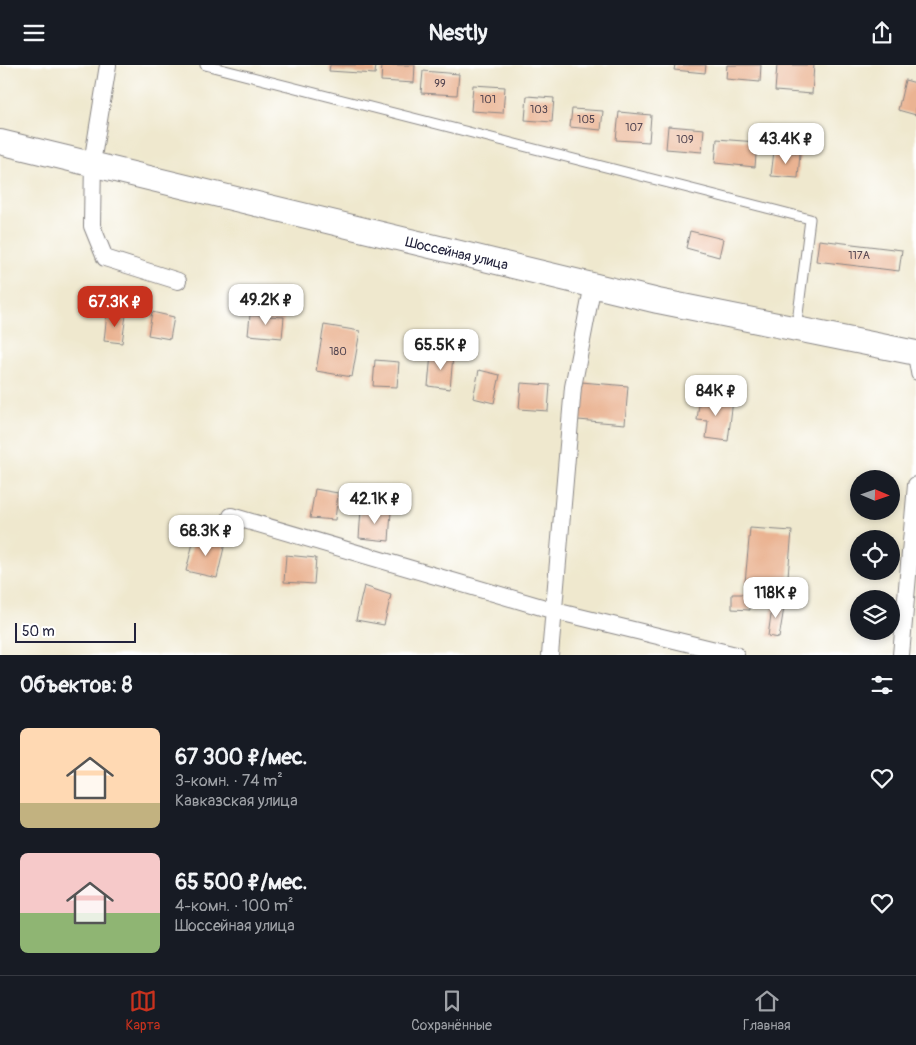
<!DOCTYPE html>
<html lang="ru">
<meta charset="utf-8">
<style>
:root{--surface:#171b24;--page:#20242c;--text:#f1f3f6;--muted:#9ea1a6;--line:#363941;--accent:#c8321e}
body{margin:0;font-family:Pangolin,sans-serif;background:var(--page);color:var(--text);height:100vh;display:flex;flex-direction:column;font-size:19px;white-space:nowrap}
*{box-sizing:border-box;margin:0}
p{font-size:16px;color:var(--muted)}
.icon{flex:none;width:28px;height:28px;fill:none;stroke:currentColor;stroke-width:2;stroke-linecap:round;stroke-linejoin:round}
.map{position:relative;height:590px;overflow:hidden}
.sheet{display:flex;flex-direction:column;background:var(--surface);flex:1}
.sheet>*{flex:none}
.needle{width:32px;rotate:92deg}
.tools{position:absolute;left:850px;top:405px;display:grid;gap:10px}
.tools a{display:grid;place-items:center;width:50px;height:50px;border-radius:50%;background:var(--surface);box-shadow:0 2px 8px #0003;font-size:25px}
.scale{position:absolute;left:15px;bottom:12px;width:121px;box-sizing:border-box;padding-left:5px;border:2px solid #22223b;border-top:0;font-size:14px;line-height:18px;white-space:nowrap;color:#22223b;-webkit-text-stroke:4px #fff;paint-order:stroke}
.price{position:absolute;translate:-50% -42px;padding:0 11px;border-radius:10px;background:#fff;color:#222;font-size:16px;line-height:32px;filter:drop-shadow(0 1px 2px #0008)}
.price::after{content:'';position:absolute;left:50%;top:30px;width:15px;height:11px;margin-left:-8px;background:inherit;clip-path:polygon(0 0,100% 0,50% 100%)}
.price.active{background:var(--accent);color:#fff}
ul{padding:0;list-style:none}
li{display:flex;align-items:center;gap:15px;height:125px;padding:0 20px}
li span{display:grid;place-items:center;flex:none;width:140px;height:100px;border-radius:8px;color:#555}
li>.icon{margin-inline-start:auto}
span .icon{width:60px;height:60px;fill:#fffc;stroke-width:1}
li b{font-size:21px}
h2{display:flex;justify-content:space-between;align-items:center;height:60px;padding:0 20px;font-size:21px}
header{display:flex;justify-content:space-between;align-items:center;height:65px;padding:0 20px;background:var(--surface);font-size:22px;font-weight:700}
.dock{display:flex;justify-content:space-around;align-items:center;height:70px;border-top:1px solid var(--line);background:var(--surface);font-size:14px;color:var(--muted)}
.dock a{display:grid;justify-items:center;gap:2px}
.dock .active{color:var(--accent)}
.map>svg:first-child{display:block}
</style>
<header><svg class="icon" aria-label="menu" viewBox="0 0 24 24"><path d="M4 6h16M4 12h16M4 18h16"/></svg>Nestly<svg class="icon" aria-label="share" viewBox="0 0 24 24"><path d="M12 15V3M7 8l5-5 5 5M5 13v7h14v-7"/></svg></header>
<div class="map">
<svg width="916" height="590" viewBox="0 0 916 590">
<rect width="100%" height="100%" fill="#fff"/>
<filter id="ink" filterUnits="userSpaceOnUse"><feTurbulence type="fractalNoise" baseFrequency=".02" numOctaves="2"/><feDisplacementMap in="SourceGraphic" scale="10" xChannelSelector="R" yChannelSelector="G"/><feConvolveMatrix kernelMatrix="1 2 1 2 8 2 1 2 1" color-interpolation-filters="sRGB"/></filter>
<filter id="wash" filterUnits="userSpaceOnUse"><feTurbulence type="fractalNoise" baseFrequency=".0096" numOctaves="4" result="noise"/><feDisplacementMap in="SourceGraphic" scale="20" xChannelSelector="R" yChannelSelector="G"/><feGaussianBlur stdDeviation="1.12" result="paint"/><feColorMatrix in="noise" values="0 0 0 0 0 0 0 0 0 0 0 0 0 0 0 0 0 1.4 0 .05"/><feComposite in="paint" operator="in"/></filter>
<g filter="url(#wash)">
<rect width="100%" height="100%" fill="#efe8ce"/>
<g id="blocks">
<path fill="#eab392" d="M330,0H376L375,9L329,6Z
M382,0H415L414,18L381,16Z
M675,0H706L705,8L674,5Z
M727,0H761L760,17L726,14Z
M777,0H814L812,29L775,26Z
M423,6L459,9L457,30L421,28Z
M905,15L916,18V50L898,45Z
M473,20L505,22L503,48L471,46Z
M527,31L554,33L552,57L525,55Z
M572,44L603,46L601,65L570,62Z
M619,47L651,50L649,77L616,75Z
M668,61L704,64L702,87L666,84Z
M717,74L757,77L755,102L715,98Z
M774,86L800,88L798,113L771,111Z
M690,166L723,174L719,192L686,183Z
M819,175L902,185L899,206L816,196Z
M152,247L174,252L170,274L148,270Z
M107,248L126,250L122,278L104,276Z
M250,250L284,252L282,273L248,270Z
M324,260L360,266L352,312L316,306Z
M431,289L453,291L450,324L428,321Z
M375,295L399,297L397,322L373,321Z
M479,305L500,310L494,338L473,333Z
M581,317L628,321L625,359L578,355Z
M521,318L550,320L548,346L519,344Z
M700,331L733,335L728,376L706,373L708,356L697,355Z
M315,424L338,428L335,455L310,453Z
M361,444L391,446L389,476L359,473Z
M750,463L792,466L787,522L745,518Z
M195,470L225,478L217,513L186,506Z
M286,490L316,493L314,519L284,517Z
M364,521L391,530L384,560L356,555Z
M732,529H750V545L732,544Z
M773,536L785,537L779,573L768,571Z"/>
</g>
</g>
<g filter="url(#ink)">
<use href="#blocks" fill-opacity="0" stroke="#888584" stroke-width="1"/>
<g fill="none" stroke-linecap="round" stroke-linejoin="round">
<defs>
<path id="lane" d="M205,0L810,154L797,257
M912,288L916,310"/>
<path id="street" d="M108,0L93,92L92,161L105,193L178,216
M231,451L555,546L736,590
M550,590L573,322L593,219
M901,590L916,420"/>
<path id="secondary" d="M0,77L658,236L916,288"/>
</defs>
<use href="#lane" stroke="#888584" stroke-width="11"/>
<use href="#street" stroke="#888584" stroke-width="18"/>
<use href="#secondary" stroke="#888584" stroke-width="26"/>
<use href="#lane" stroke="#fff" stroke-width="9"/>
<use href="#street" stroke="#fff" stroke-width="16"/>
<use href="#secondary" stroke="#fff" stroke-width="24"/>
</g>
</g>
<g text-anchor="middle" stroke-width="5" stroke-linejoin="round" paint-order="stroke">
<g font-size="11" fill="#544651">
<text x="440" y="22">99</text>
<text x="488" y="38">101</text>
<text x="539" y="48">103</text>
<text x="586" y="58">105</text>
<text x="634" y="66">107</text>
<text x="685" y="78">109</text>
<text x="859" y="194">117А</text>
<text x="338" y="290">180</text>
</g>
<g font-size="14" fill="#22223b" stroke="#fff">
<text transform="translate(457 188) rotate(13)" y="5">Шоссейная улица</text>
</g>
</g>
</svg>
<div class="tools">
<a><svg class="needle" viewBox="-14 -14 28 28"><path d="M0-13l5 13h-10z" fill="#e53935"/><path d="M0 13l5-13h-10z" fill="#9ea1a6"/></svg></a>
<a><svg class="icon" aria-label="locate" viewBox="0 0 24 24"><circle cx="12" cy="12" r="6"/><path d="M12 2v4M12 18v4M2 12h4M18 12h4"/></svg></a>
<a><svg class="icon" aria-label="layers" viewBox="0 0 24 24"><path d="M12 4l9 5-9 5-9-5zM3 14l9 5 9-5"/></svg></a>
</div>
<div class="scale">50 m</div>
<b class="price" style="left:786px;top:100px">43.4K ₽</b>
<b class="price" style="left:266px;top:261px">49.2K ₽</b>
<b class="price active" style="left:115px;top:263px">67.3K ₽</b>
<b class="price" style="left:441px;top:306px">65.5K ₽</b>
<b class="price" style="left:716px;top:352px">84K ₽</b>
<b class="price" style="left:375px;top:460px">42.1K ₽</b>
<b class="price" style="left:206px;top:492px">68.3K ₽</b>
<b class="price" style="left:776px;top:554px">118K ₽</b>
</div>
<section class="sheet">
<h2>Объектов: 8<svg class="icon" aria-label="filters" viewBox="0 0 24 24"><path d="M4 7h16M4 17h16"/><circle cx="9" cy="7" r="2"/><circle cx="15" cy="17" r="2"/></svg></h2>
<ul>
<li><span style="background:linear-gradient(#ffd9b3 75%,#c2b280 0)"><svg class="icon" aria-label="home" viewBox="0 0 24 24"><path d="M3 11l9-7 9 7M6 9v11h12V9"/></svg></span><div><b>67 300 ₽/мес.</b><p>3-комн. · 74 m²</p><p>Кавказская улица</p></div><svg class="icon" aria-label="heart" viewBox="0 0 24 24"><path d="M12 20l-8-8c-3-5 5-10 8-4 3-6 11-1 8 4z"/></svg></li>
<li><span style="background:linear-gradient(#f6c9c9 60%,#8fb573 0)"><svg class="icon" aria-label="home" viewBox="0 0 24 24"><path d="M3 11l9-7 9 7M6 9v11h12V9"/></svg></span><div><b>65 500 ₽/мес.</b><p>4-комн. · 100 m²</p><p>Шоссейная улица</p></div><svg class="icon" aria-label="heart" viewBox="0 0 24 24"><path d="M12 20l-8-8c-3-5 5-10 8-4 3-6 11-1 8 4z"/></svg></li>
</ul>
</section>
<nav class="dock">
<a class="active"><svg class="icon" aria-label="map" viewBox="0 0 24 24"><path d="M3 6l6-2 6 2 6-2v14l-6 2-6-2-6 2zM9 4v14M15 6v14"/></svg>Карта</a>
<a><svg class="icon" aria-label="saved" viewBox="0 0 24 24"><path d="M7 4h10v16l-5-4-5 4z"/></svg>Сохранённые</a>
<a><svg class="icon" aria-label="home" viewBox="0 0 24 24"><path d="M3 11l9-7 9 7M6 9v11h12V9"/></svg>Главная</a>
</nav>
